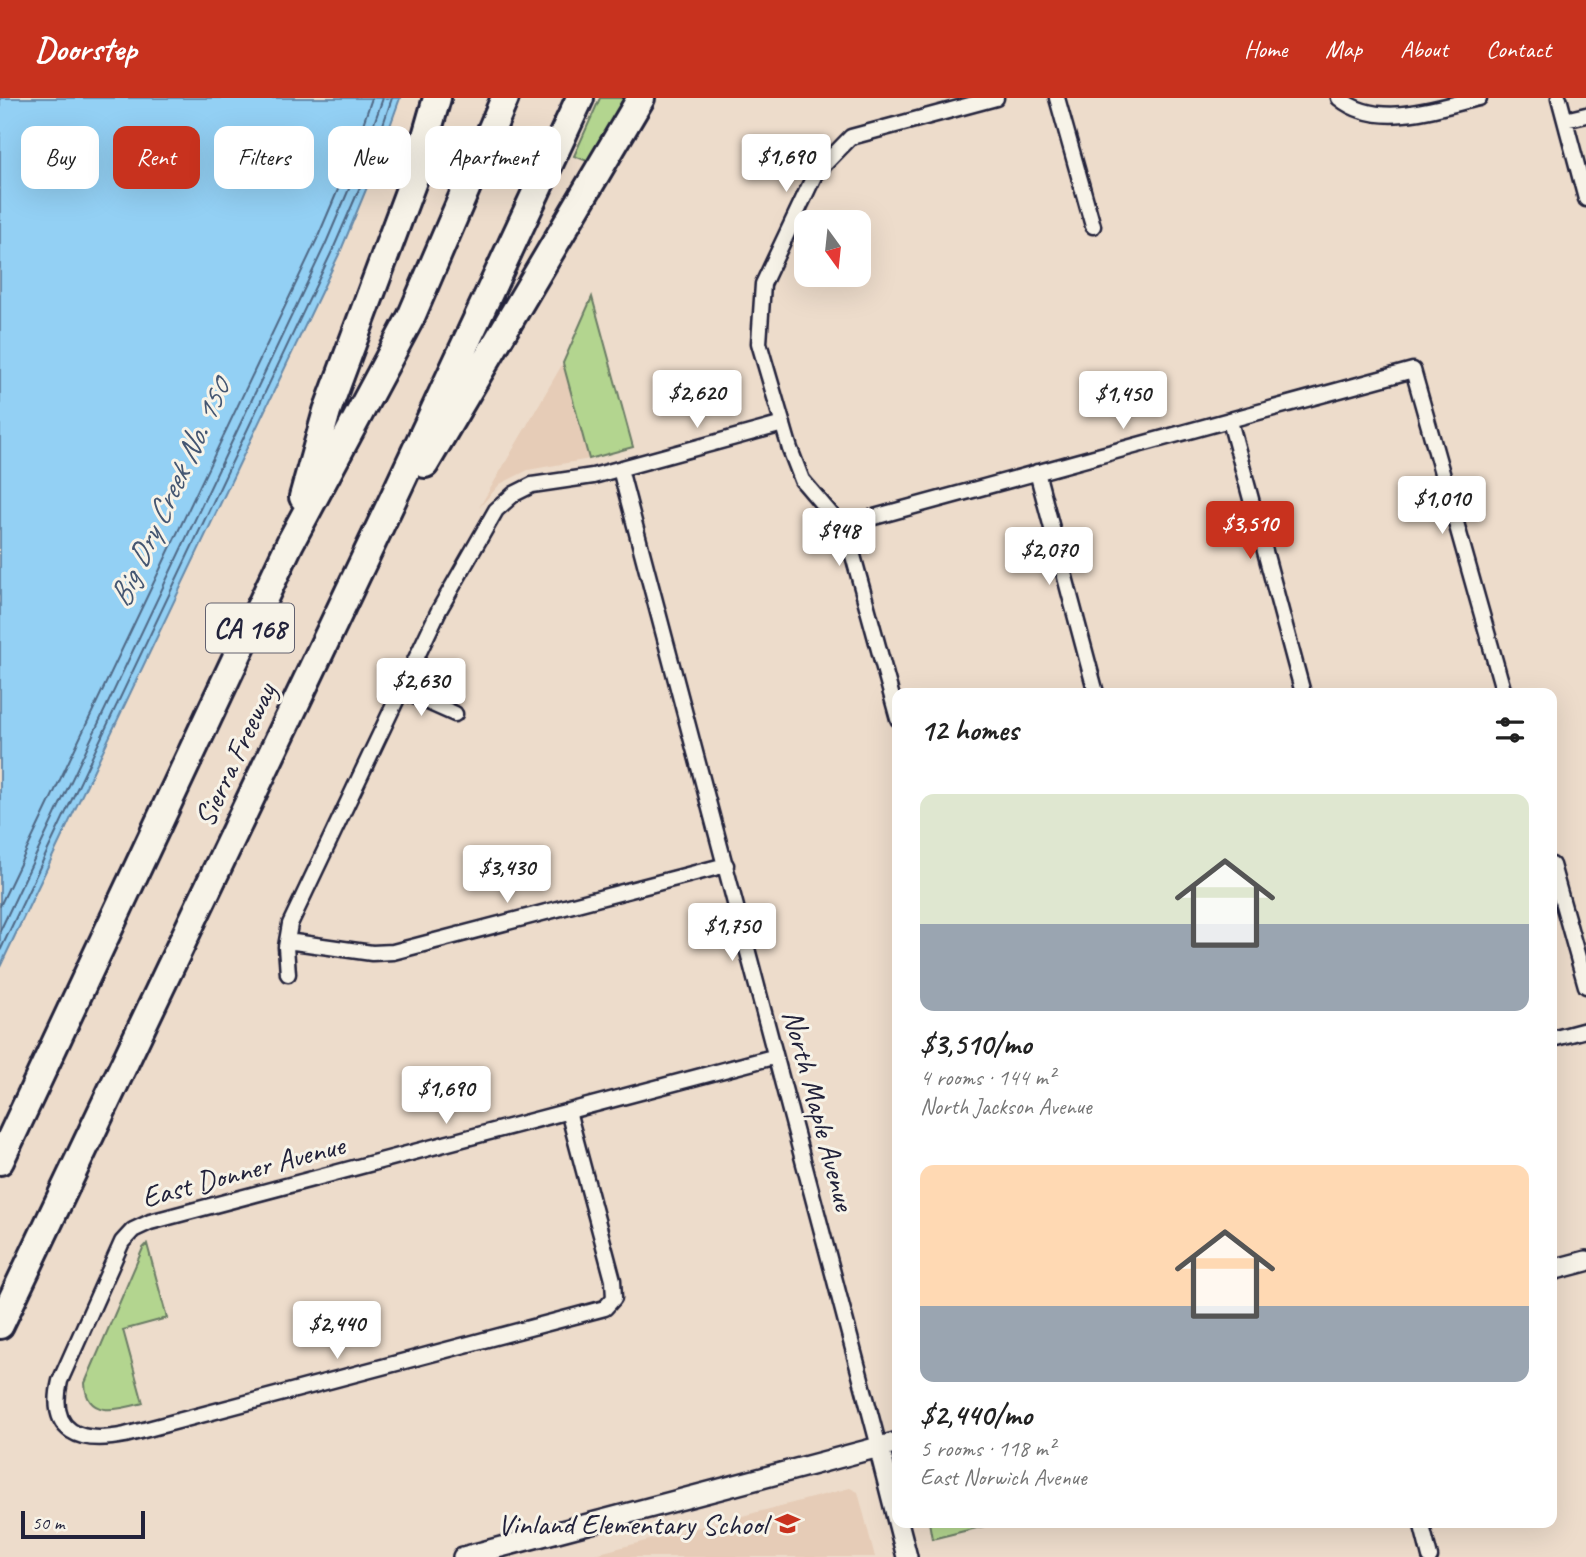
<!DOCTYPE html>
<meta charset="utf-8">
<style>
:root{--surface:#fff;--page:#f6f6f6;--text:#222;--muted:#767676;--accent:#c8321e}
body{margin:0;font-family:Caveat,sans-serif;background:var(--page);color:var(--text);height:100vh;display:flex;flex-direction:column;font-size:26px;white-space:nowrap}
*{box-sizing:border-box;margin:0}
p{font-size:23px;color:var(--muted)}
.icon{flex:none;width:38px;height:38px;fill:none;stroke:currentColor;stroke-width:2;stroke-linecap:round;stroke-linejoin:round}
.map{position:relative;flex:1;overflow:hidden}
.sheet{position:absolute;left:892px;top:590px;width:665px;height:840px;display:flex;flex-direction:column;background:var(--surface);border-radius:14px;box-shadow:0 7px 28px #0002}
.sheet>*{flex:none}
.hud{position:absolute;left:21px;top:28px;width:665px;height:63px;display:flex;gap:14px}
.needle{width:46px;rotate:165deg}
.tools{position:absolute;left:794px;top:112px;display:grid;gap:14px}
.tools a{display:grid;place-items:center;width:77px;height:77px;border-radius:14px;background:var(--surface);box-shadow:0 7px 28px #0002;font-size:35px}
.scale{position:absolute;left:21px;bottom:18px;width:124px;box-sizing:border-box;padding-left:7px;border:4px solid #22223b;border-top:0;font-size:19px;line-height:24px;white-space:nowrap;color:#22223b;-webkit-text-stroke:5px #f7f3e8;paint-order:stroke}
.price{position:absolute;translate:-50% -60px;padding:0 16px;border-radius:7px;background:#fff;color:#222;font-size:23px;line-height:46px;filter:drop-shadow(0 2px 4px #0008)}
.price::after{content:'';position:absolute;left:50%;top:42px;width:21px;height:16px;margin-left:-10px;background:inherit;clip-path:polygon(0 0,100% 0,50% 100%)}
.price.on{background:var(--accent);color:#fff}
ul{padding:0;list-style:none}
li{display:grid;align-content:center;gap:14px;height:371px;padding:0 28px}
li span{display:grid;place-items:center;height:217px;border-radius:14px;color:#555}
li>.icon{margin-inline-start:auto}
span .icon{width:126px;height:126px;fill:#fffc;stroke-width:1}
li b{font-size:30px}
h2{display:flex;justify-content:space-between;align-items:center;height:84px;padding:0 28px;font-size:30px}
.tag{padding:0 24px;border-radius:14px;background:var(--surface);box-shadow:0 7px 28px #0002;font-size:24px;line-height:63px}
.tag.on{background:var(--accent);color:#fff}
header{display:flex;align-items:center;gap:42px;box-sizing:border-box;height:98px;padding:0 35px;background:var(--accent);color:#fff}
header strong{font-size:33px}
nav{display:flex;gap:38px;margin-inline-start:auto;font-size:24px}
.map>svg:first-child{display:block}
</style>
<header>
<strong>Doorstep</strong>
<nav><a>Home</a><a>Map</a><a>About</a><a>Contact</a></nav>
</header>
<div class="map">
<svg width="1586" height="1459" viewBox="0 0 1586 1459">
<rect width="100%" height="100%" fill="#eddccb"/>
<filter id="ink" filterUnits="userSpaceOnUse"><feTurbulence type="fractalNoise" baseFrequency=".0143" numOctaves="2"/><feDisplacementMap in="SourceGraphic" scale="14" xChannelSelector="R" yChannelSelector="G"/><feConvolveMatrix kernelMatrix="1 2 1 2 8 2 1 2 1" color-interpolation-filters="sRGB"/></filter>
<g filter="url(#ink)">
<path fill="#e6ccb7" d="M563,265L589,361L528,372L500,386L479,410Z
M850,1390L858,1394L875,1459H584Z"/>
<path fill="#b3d58f" stroke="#6a7c65" stroke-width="2" d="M600,0H628L590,64L574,58Z
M592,199L633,349L589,361L563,265Z
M147,1146L167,1220L123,1232L143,1305C120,1311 86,1322 85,1285L143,1150Z
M929,1424H997V1425L932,1441Z"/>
<path fill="#93d0f4" stroke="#668aaa" stroke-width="2" d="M0,0H400L375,70L341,152L0,869Z"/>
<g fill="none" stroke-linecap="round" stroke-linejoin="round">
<path stroke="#4f6885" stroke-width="2" d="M0,808L317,141L351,61L372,0
M0,833L326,145L360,65L383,0
M0,853L334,149L369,68L392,0"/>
<defs>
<path id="street" d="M1057,0L1093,128
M1339,0C1378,32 1435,10 1479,0
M1559,0L1586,101
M1565,22L1586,17
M1230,323L1303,595
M620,371L879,1349
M1037,374L1096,595
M841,428L1413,272L1504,595
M401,592L455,616
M898,621L849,443L841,428L802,382L790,351L759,245L763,186L815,76L851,39L996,0
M1552,767L1586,888
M287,843L372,855L393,854L726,767
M288,876L286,849L290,826L439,512L496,412L514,396L532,387L593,378L783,326
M1552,941L1586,932
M568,1013L613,1182L614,1200L605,1210L125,1337C80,1346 48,1335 60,1283L122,1144L133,1132L150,1124L773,959
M1421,1424L1430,1459"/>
<path id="secondary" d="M1552,1172L1586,1163
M879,1349L898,1424
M898,1424L907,1459
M463,1459L898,1344"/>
<path id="highway" d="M425,366L641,0
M303,399L327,313L414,80L437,0
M0,1063L290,445L411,219L505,0
M0,1227L393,401L580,0"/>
</defs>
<use href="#street" stroke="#22223b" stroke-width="19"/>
<use href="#secondary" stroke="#22223b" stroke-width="24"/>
<use href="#highway" stroke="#22223b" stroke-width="32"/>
<use href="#street" stroke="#f7f3e8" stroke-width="14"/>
<use href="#secondary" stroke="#f7f3e8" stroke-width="19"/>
<use href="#highway" stroke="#f7f3e8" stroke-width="26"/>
</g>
</g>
<defs>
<symbol id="school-bare" viewBox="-9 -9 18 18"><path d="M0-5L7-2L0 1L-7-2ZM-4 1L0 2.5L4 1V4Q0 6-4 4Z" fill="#c8321e" stroke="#f7f3e8" stroke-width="2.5" paint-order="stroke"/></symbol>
</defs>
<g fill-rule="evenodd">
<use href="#school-bare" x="770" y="1408" width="35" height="35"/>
</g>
<g text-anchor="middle" stroke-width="6" stroke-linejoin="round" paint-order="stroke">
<rect fill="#f7f3e8" stroke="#62616f" stroke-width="2" x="206" y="505.5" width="88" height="49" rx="5"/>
<g font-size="28" font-weight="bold" fill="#22223b">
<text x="250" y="540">CA 168</text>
</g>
<g font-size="30" fill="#22223b" stroke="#f7f3e8">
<text transform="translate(235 657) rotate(-65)" y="10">Sierra Freeway</text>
<text transform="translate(819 1012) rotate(75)" y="10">North Maple Avenue</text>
<text transform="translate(243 1073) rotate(-15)" y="10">East Donner Avenue</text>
</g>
<g font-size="30" fill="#22223b" stroke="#f7f3e8" text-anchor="end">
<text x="767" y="1436">Vinland Elementary School</text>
</g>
<g font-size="32" font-style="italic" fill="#445672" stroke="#f7f3e8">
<text transform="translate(169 395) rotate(-65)" y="11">Big Dry Creek No. 150</text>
</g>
</g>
</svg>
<div class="tools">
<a><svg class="needle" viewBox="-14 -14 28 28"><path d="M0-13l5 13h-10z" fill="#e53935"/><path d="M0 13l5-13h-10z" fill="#767676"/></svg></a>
</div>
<div class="scale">50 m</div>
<b class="price" style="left:786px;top:96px">$1,690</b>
<b class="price" style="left:697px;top:332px">$2,620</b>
<b class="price" style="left:1123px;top:333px">$1,450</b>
<b class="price" style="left:1442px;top:438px">$1,010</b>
<b class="price on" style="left:1250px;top:463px">$3,510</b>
<b class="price" style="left:839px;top:470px">$948</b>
<b class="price" style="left:1049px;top:489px">$2,070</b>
<b class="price" style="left:421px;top:620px">$2,630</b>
<b class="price" style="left:507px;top:807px">$3,430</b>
<b class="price" style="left:732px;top:865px">$1,750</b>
<b class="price" style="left:446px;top:1028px">$1,690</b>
<b class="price" style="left:337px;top:1263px">$2,440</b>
<div class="hud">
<a class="tag">Buy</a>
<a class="tag on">Rent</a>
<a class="tag">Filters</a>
<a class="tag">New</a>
<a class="tag">Apartment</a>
</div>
<section class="sheet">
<h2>12 homes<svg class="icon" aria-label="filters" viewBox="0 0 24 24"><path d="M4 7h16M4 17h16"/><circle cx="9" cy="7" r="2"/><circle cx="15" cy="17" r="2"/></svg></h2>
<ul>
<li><span style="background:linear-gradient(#dfe7d0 60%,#9aa5b1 0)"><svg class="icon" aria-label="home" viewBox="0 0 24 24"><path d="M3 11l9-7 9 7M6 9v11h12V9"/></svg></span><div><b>$3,510/mo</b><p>4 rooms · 144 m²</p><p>North Jackson Avenue</p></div></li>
<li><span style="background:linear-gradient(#ffd9b3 65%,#9aa5b1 0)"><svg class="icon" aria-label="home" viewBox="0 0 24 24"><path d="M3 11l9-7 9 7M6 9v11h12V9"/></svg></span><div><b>$2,440/mo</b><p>5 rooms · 118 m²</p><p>East Norwich Avenue</p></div></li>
</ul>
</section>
</div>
